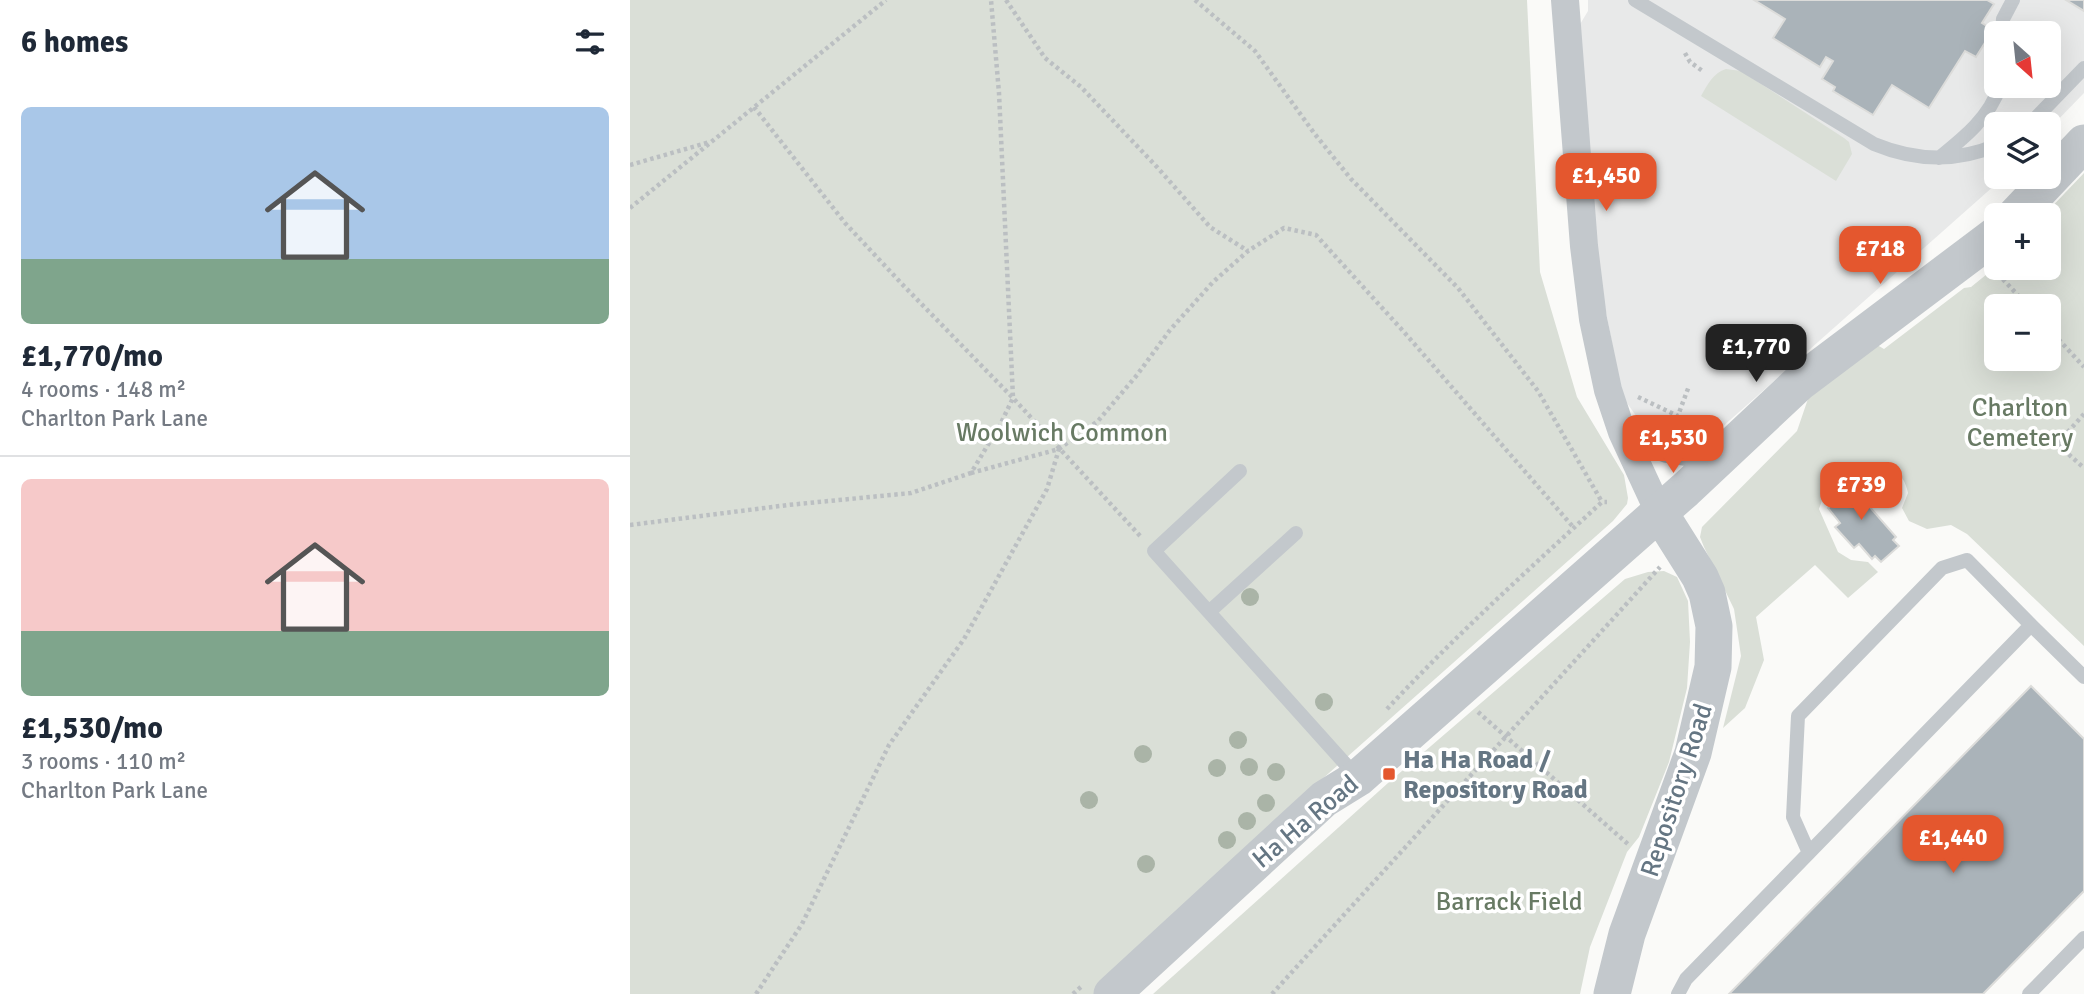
<!DOCTYPE html>
<meta charset="utf-8">
<style>
:root{--surface:#fff;--page:#f6f6f7;--text:#1f2937;--muted:#747a83;--line:#e0e1e3;--accent:#e4572e}
body{margin:0;font-family:Signika,sans-serif;background:var(--page);color:var(--text);height:100vh;display:flex;flex-direction:column;font-size:26px;white-space:nowrap}
*{box-sizing:border-box;margin:0}
p{font-size:23px;color:var(--muted)}
.icon{flex:none;width:38px;height:38px;fill:none;stroke:currentColor;stroke-width:2;stroke-linecap:round;stroke-linejoin:round}
.map{position:relative;flex:1;overflow:hidden}
.side{display:flex;flex-direction:column;background:var(--surface);width:630px}
.side>*{flex:none}
.needle{width:46px;rotate:153deg}
.controls{position:absolute;left:1354px;top:21px;display:grid;gap:14px}
.controls a{display:grid;place-items:center;width:77px;height:77px;border-radius:10px;background:var(--surface);box-shadow:0 7px 28px #0002;font-size:35px}
.price{position:absolute;translate:-50% -60px;padding:0 16px;border-radius:14px;background:var(--accent);color:#fff;font-size:23px;line-height:46px;filter:drop-shadow(0 2px 4px #0008)}
.price::after{content:'';position:absolute;left:50%;top:42px;width:21px;height:16px;margin-left:-10px;background:inherit;clip-path:polygon(0 0,100% 0,50% 100%)}
.price.selected{background:#222;color:#fff}
ul{padding:0;list-style:none}
li{display:grid;align-content:center;gap:14px;height:371px;padding:0 21px}
li+li{border-top:2px solid var(--line)}
li span{display:grid;place-items:center;height:217px;border-radius:10px;color:#555}
li>.icon{margin-inline-start:auto}
span .icon{width:126px;height:126px;fill:#fffc;stroke-width:1}
li b{font-size:30px}
h2{display:flex;justify-content:space-between;align-items:center;height:84px;padding:0 21px;font-size:30px}
main{display:flex;flex:1;min-height:0}
.map>svg:first-child{display:block}
</style>
<main>
<section class="side">
<h2>6 homes<svg class="icon" aria-label="filters" viewBox="0 0 24 24"><path d="M4 7h16M4 17h16"/><circle cx="9" cy="7" r="2"/><circle cx="15" cy="17" r="2"/></svg></h2>
<ul>
<li><span style="background:linear-gradient(#a9c7e8 70%,#7fa58c 0)"><svg class="icon" aria-label="home" viewBox="0 0 24 24"><path d="M3 11l9-7 9 7M6 9v11h12V9"/></svg></span><div><b>£1,770/mo</b><p>4 rooms · 148 m²</p><p>Charlton Park Lane</p></div></li>
<li><span style="background:linear-gradient(#f6c9c9 70%,#7fa58c 0)"><svg class="icon" aria-label="home" viewBox="0 0 24 24"><path d="M3 11l9-7 9 7M6 9v11h12V9"/></svg></span><div><b>£1,530/mo</b><p>3 rooms · 110 m²</p><p>Charlton Park Lane</p></div></li>
</ul>
</section>
<div class="map">
<svg width="1454" height="994" viewBox="0 0 1454 994">
<rect width="100%" height="100%" fill="#fafaf8"/>
<path fill="#e8e9e9" fill-rule="evenodd" d="M958,0H1454V93L1419,129V124H1367V177H1374L1091,428L1069,439L1057,440L1035,436L1017,428L1009,420L992,396L965,254L949,26L958,11ZM1367,33H1419V86H1367Z"/>
<path fill="#dadfd7" fill-rule="evenodd" d="M0,0H897L910,272L947,397L994,475L998,498L997,504L983,521L690,781L464,994H0Z
M1096,69L1111,71L1214,138L1219,142L1222,154L1206,181L1071,96C1078,84 1083,73 1096,69Z
M1454,173V646L1337,534L1321,525L1297,529L1279,521L1272,508L1278,493C1277,488 1275,482 1272,478C1253,455 1210,463 1196,488C1193,494 1192,502 1189,509L1208,552L1221,560L1238,562L1248,572L1218,598L1185,565L1126,617L1134,660L1115,708L1093,728L1111,656L1104,609L1074,547L1070,537L1072,527L1167,431L1180,393L1242,342L1254,349L1334,288L1341,287L1367,266V268H1419V215H1414ZM1367,306H1419V359H1367Z
M1034,571L1047,577L1058,601L1060,642L1057,688L1039,762L1009,837L997,852L960,947L950,994H523L758,783L995,579L1018,572Z"/>
<path fill="#aab3b9" stroke="#dcdcda" stroke-width="2" d="M1124,0H1357L1364,4L1352,23L1363,30L1346,57L1335,51L1299,108L1262,85L1243,115L1203,91L1205,87L1192,79L1203,61L1196,57L1190,67L1143,38L1155,19Z
M1436,0H1454V11Z
M1216,475L1227,487L1224,489L1266,537L1263,540L1269,546L1251,562L1245,556L1242,559L1229,544L1224,548L1205,527L1210,523L1198,508L1206,501L1202,496L1208,490L1204,485Z
M1401,686L1454,739V891L1353,994H1099Z"/>
<g fill="none" stroke-linecap="round" stroke-linejoin="round">
<path stroke="#bbbfc2" stroke-width="4.5" stroke-dasharray="3.5 3.5" stroke-linecap="butt" d="M376,0L415,58L451,87L527,167L580,227L618,251
M565,0L625,51L684,133L721,179L828,288L908,391L972,502
M1055,53L1060,62L1074,72
M124,107L215,223L272,284L383,398L512,538
M0,165L80,142
M0,208L256,0
M1368,274L1398,306
M1419,329L1454,367
M1008,397L1048,416
M1454,414L1427,444L1454,468
M1047,418L1059,386
M341,473L429,449L468,421L507,375L540,330L583,282L618,251L654,228L686,235L774,332L944,528
M0,525L158,505L281,493L341,473L370,425L383,398L369,93L361,0
M757,709C825,636 899,569 972,502H977
M848,712L999,845
M126,994L172,924L259,745L334,639L417,489L429,449
M443,994L453,985
M642,994L1030,567"/>
<path stroke="#c3c8cc" stroke-width="14" d="M1005,0L1244,144C1285,161 1325,163 1367,145
M1372,33L1373,19L1383,0
M1400,124L1454,68
M1309,158C1335,137 1359,118 1370,86
M610,471L524,551L728,778
M579,612L666,533
M1179,853L1163,817L1168,716L1312,568L1337,560L1401,625
M1048,994L1056,979L1401,625L1454,677
M1399,994L1454,938"/>
<path stroke="#c3c8cc" stroke-width="28" d="M935,0L954,246L963,319L978,390L992,432L1029,512
M992,432L1037,449L1062,453L1101,448"/>
<path stroke="#c3c8cc" stroke-width="37" d="M1386,215L1454,143
M482,994L694,799L728,778L1055,490L1169,383L1367,234
M982,994L997,934L1063,753L1083,667L1084,626L1077,593L1070,577L1029,512"/>
</g>
<g fill="#aab4a7">
<circle cx="620" cy="597" r="9"/>
<circle cx="694" cy="702" r="9"/>
<circle cx="608" cy="740" r="9"/>
<circle cx="513" cy="754" r="9"/>
<circle cx="619" cy="767" r="9"/>
<circle cx="587" cy="768" r="9"/>
<circle cx="646" cy="772" r="9"/>
<circle cx="459" cy="800" r="9"/>
<circle cx="636" cy="803" r="9"/>
<circle cx="617" cy="821" r="9"/>
<circle cx="597" cy="840" r="9"/>
<circle cx="516" cy="864" r="9"/>
</g>
<rect fill="#e4572e" stroke="#fff" stroke-width="2.5" x="752" y="767" width="14" height="14" rx="3.5"/>
<g text-anchor="middle" stroke-width="7" stroke-linejoin="round" paint-order="stroke">
<g font-size="26" fill="#687a64" stroke="#fff">
<text x="1390" y="416">Charlton<tspan x="1390" dy="30">Cemetery</tspan></text>
<text x="432" y="441">Woolwich Common</text>
<text x="879" y="910">Barrack Field</text>
</g>
<g font-size="26" font-weight="bold" fill="#657683" stroke="#fff" text-anchor="start">
<text x="773" y="768">Ha Ha Road /<tspan x="773" dy="30">Repository Road</tspan></text>
</g>
<g font-size="26" fill="#657683" stroke="#fff">
<text transform="translate(1046 790) rotate(-72)" y="9">Repository Road</text>
<text transform="translate(675 821) rotate(-40)" y="9">Ha Ha Road</text>
</g>
</g>
</svg>
<div class="controls">
<a><svg class="needle" viewBox="-14 -14 28 28"><path d="M0-13l5 13h-10z" fill="#e53935"/><path d="M0 13l5-13h-10z" fill="#747a83"/></svg></a>
<a><svg class="icon" aria-label="layers" viewBox="0 0 24 24"><path d="M12 4l9 5-9 5-9-5zM3 14l9 5 9-5"/></svg></a>
<a>+</a>
<a>−</a>
</div>
<b class="price" style="left:976px;top:213px">£1,450</b>
<b class="price" style="left:1250px;top:286px">£718</b>
<b class="price selected" style="left:1126px;top:384px">£1,770</b>
<b class="price" style="left:1043px;top:475px">£1,530</b>
<b class="price" style="left:1231px;top:522px">£739</b>
<b class="price" style="left:1323px;top:875px">£1,440</b>
</div>
</main>
